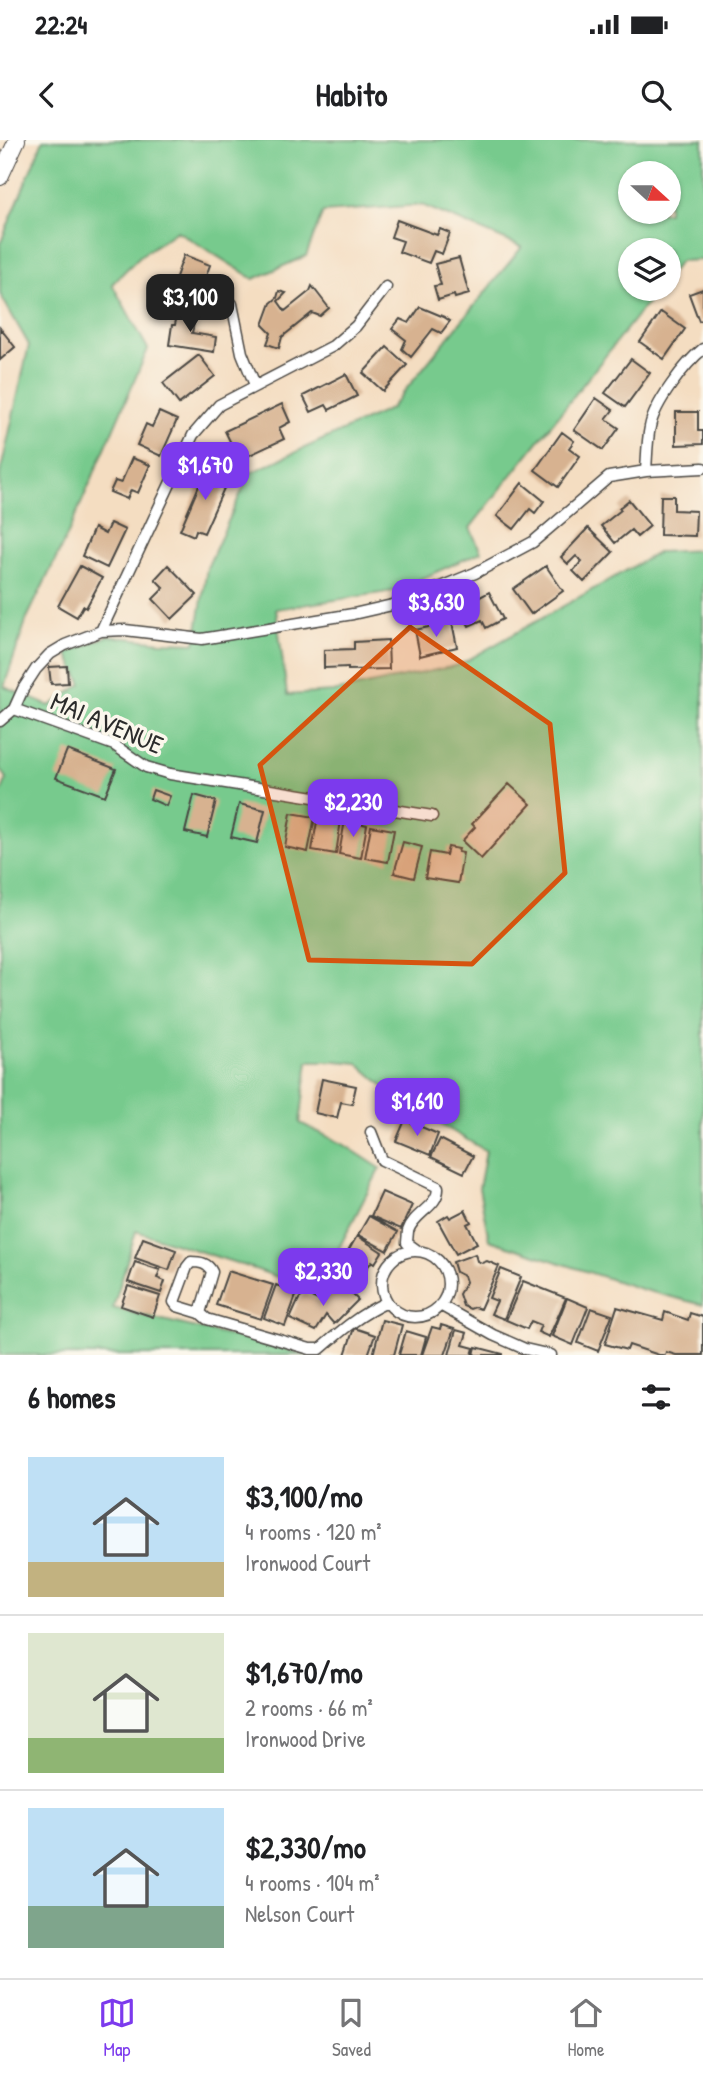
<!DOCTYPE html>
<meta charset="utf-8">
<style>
:root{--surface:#fff;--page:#f2f2f2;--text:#202124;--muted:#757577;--line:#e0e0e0;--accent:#7c3aed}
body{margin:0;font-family:"Patrick Hand",sans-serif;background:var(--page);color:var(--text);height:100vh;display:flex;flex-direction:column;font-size:26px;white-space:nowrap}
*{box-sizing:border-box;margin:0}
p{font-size:23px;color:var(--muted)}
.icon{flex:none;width:38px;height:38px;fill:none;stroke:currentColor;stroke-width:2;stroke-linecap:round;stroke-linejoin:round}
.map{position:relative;height:1215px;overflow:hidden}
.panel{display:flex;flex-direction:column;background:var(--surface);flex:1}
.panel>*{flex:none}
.needle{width:46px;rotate:111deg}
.controls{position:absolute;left:618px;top:21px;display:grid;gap:14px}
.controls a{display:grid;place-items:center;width:63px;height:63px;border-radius:50%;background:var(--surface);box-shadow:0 2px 5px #0004;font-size:35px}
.price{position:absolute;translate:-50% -60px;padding:0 16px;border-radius:14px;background:var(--accent);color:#fff;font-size:23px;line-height:46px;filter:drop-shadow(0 2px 4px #0008)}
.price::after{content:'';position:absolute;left:50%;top:42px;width:21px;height:16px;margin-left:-10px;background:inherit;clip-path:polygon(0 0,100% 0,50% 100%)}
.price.active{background:#222;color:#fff}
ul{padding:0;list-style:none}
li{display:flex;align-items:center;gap:21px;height:175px;padding:0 28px}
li+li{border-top:2px solid var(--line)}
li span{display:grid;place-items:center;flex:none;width:196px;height:140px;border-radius:0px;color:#555}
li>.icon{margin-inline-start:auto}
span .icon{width:84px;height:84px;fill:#fffc;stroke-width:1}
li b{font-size:30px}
h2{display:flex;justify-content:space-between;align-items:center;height:84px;padding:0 28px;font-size:30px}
.status{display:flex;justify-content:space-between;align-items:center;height:49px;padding:0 35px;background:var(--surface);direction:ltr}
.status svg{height:19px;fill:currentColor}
header{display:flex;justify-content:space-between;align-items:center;height:91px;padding:0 28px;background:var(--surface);font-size:32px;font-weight:700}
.tabs{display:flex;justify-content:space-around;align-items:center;height:98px;border-top:2px solid var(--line);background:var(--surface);font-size:19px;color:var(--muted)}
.tabs a{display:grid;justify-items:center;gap:4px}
.tabs .active{color:var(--accent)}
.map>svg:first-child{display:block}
</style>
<div class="status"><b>22:24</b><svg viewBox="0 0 49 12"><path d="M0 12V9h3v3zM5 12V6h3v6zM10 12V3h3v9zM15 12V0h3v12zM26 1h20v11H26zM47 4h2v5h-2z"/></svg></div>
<header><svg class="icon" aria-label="back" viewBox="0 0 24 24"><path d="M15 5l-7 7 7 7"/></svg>Habito<svg class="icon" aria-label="search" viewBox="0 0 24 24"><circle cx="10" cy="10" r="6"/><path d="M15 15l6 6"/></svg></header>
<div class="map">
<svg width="703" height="1215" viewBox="0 0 703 1215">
<rect width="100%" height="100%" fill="#fbf7ec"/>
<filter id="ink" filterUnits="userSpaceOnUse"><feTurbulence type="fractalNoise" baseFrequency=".0143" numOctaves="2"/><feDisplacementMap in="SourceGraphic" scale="14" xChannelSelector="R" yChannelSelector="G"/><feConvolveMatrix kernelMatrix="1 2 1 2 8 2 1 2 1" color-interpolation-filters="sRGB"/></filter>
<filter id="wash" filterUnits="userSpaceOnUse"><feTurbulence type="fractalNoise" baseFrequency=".00686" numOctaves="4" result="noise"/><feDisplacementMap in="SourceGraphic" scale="28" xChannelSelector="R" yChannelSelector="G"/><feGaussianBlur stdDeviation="1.57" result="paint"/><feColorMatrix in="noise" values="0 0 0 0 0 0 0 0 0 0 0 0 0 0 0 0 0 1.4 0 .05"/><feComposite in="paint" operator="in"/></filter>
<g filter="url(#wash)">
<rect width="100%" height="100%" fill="#f4ddc1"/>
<path fill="#77ca8d" stroke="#517a5c" stroke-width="2" fill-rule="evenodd" d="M43,0H703V120L680,121L669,135L668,110H630V149H658L470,388L481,412L394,451L276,469L287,555L333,552L459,525L659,412L703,410V1165L644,1150L489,1100L479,1048L486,1011L400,960L357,923L336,921H308L300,983L343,1004L380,1028L317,1151L252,1128L136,1091L113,1168L309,1215H0V655L7,638L0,629V334L29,205L0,154V104ZM630,33H668V72H630ZM422,65L522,107L390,269L250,333L207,428L195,503L162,502L108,496L67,513L82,544L50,566L4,547L27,478L67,396L148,209L112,144L140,116L177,91L254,139L306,116L323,72Z"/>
<g id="blocks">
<path fill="#d7b290" d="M397,80L437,95L440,89L450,93L442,114L434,111L429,123L399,112L403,101L391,97Z
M184,115L210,125L198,158L172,148Z
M459,118L469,154L455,158L454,155L438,160L434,146L441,145L435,124Z
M312,146L329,168L320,176L312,173L282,197L279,208L267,204L271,193L263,185L271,163L277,158L279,151L286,153L278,161L285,171L310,151Z
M703,149V180L699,181L689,154Z
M420,167L444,177L450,181L441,193L433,189L411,217L402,209L406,200L392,189L400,179L409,183Z
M178,170L196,173L192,193L216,197L214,212L169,205L172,185H175Z
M661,172L685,189L664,219L640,202Z
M0,188L15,207L0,220Z
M387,207L407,225L383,251L363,233Z
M199,215L215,236L179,264L163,243Z
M631,219L650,233L625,267L605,253Z
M346,234L357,256L329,270L326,265L311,272L303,256Z
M596,258L613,270L606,279L619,288L603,310L574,290Z
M282,264L290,282L279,288L284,299L239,320L225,291Z
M159,272L177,280L161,316L137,305L146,284L152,287Z
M676,272H698V291H703V304L676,305Z
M562,292L574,301L569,308L580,316L558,347L535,330Z
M132,318L150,325L138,353L131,350L127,359L110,352L115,341L121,343Z
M207,327L229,337L204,393L196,390L194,396L180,390Z
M522,343L544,361L535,373L530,369L514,389L497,376Z
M661,356H674V370L696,371L695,396L660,395Z
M629,360L650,386L637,397L631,390L615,403L601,386L621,370L619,368Z
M110,383L125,390L107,428L82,416L94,388L105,394Z
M588,388L613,412L584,442L573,431L582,421L576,416L568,424L561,417Z
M168,425L197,455L172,479L153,459L164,448L155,439Z
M80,426L102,438L86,468L83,466L77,477L58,466Z
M546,426L563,451L531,474L513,449Z
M489,452L503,479L486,488L482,480L469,486L460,468Z
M452,482L457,507L420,516L415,490Z
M388,500L389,529L348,530V527L324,528V510L354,509V502Z
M67,526L68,543L51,544L49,527Z
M67,610L116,629L105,656L56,638Z
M509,644L531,664L481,719L462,701L475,687L472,684Z
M153,650L170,656L166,666L150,659Z
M194,655L216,661L207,697L185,692Z
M239,664L265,670L257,703L231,697Z
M291,673L315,677L308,712L285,707Z
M318,676L341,680L336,714L312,710Z
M345,680L367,685L361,718L339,714Z
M371,686L394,690L388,722L365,718Z
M403,702L422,707L414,738L394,733Z
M448,707L459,709L458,712L463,713L458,743L425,738L430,712L446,715Z
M322,939L356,946L352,964L341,962L337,978L315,973Z
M405,980L438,994L430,1015L396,1001Z
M440,999L473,1016L464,1033L431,1017Z
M382,1052L412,1065L401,1089L371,1076Z
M465,1070L471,1082L467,1084L477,1103L456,1114L438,1081L448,1075L450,1078Z
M369,1076L398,1092L387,1111L358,1095Z
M357,1096L382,1112L375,1123L372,1121L367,1128L346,1115Z
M143,1098L176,1110L169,1130L135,1118Z
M475,1114L477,1121L482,1123L487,1121L499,1126L480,1169L475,1167L470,1169L463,1166L459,1154L466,1142L464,1136L456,1132L453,1122Z
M135,1122L160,1130L157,1138L165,1141L161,1153L128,1142Z
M501,1129L521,1137L504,1179L491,1174L497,1161L489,1158Z
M228,1131L273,1145L261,1179L216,1165Z
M523,1141L566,1158L549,1197L538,1192L541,1185L531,1181L527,1189L506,1180Z
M276,1145L297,1153L285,1186L264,1178Z
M343,1145L358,1160L334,1184L326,1175L316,1191L290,1179L299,1159L305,1154L320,1161L333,1146L340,1149Z
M128,1146L160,1156L153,1177L121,1166Z
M567,1158L588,1167L573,1205L552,1196Z
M617,1167L663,1180L665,1172L688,1180L690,1173L703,1177V1215H676L666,1212L665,1215H659L629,1205L627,1210L605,1204Z
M591,1168L612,1175L598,1211L578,1203Z
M382,1180L402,1185L394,1215H373Z
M441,1185L454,1189L445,1215H422L432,1187L440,1189Z
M354,1188L375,1195L368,1215H345Z
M456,1190L467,1193L463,1205L474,1208L472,1215H449Z
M406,1191L426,1197L421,1215H399Z
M476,1207L503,1214V1215H474Z"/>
</g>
</g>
<g filter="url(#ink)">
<use href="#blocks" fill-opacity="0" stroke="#494642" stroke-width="2"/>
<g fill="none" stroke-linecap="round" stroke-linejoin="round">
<defs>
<path id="minor" d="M232,164L242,213L255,245
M646,331C647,317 647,301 650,287C654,264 685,223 703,209
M101,491L193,295L219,265L333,206L356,186L386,147
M14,569L114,605L146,627L170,634L432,676
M0,581L14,569L23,549L36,529L50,514L65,505L101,491L125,490L202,499L353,474L401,463L475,433L533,402L609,337L646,331L703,328
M371,992L382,1020L438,1047C439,1067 414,1072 408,1091C408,1091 407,1102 407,1103L418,1111
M382 1144a33 33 0 1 1 66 0a33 33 0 1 1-66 0Z
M191,1122C200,1122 208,1123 212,1132L200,1173L177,1166L174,1162L187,1127Z
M440,1165L493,1195L525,1209L551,1215
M200,1173L207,1179L310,1209H320C343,1189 359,1175 387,1162"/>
<path id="secondary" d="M0,37L17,0"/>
</defs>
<use href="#minor" stroke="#494642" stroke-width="13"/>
<use href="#secondary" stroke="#494642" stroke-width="18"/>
<use href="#minor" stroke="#fff" stroke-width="10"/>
<use href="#secondary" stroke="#fff" stroke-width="16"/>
</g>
</g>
<path fill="#d5540f" fill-opacity="0.2" stroke="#d5540f" stroke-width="5" stroke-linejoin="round" d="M410,487L550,584L565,733L472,824L309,820L260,625Z"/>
<g text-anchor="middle" stroke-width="7" stroke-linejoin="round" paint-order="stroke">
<g font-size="26" fill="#2b2b2b" stroke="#fbf7ec">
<text transform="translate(107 583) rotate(23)" y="9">MAI AVENUE</text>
</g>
</g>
</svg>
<div class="controls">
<a><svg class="needle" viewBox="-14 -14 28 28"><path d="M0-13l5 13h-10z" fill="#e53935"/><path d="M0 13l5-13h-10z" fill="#757577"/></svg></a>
<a><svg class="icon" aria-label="layers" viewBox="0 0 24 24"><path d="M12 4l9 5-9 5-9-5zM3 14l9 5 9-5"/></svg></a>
</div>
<b class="price active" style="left:190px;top:194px">$3,100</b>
<b class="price" style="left:205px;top:362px">$1,670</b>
<b class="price" style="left:436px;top:499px">$3,630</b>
<b class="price" style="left:353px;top:699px">$2,230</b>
<b class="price" style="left:417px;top:998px">$1,610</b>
<b class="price" style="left:323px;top:1168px">$2,330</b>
</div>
<section class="panel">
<h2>6 homes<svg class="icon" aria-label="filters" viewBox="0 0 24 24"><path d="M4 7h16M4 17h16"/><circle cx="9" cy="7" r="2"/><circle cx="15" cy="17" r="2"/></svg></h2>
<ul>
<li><span style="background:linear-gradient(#bfe0f5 75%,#c2b280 0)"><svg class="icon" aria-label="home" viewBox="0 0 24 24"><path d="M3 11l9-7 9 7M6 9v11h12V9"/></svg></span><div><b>$3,100/mo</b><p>4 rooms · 120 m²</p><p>Ironwood Court</p></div></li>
<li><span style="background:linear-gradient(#dfe7d0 75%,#8fb573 0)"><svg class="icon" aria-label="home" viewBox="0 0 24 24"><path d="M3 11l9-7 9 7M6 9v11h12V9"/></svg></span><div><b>$1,670/mo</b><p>2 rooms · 66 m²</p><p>Ironwood Drive</p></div></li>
<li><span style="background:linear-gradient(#bfe0f5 70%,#7fa58c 0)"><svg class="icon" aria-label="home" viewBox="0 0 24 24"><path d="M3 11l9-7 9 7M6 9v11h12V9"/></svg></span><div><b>$2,330/mo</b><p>4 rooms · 104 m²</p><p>Nelson Court</p></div></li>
</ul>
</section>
<nav class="tabs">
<a class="active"><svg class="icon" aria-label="map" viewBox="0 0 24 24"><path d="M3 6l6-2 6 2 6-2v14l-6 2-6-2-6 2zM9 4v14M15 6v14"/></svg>Map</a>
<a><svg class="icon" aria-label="saved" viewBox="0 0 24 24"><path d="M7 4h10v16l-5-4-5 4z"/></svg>Saved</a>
<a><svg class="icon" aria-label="home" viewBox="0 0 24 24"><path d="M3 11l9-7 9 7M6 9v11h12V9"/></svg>Home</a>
</nav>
